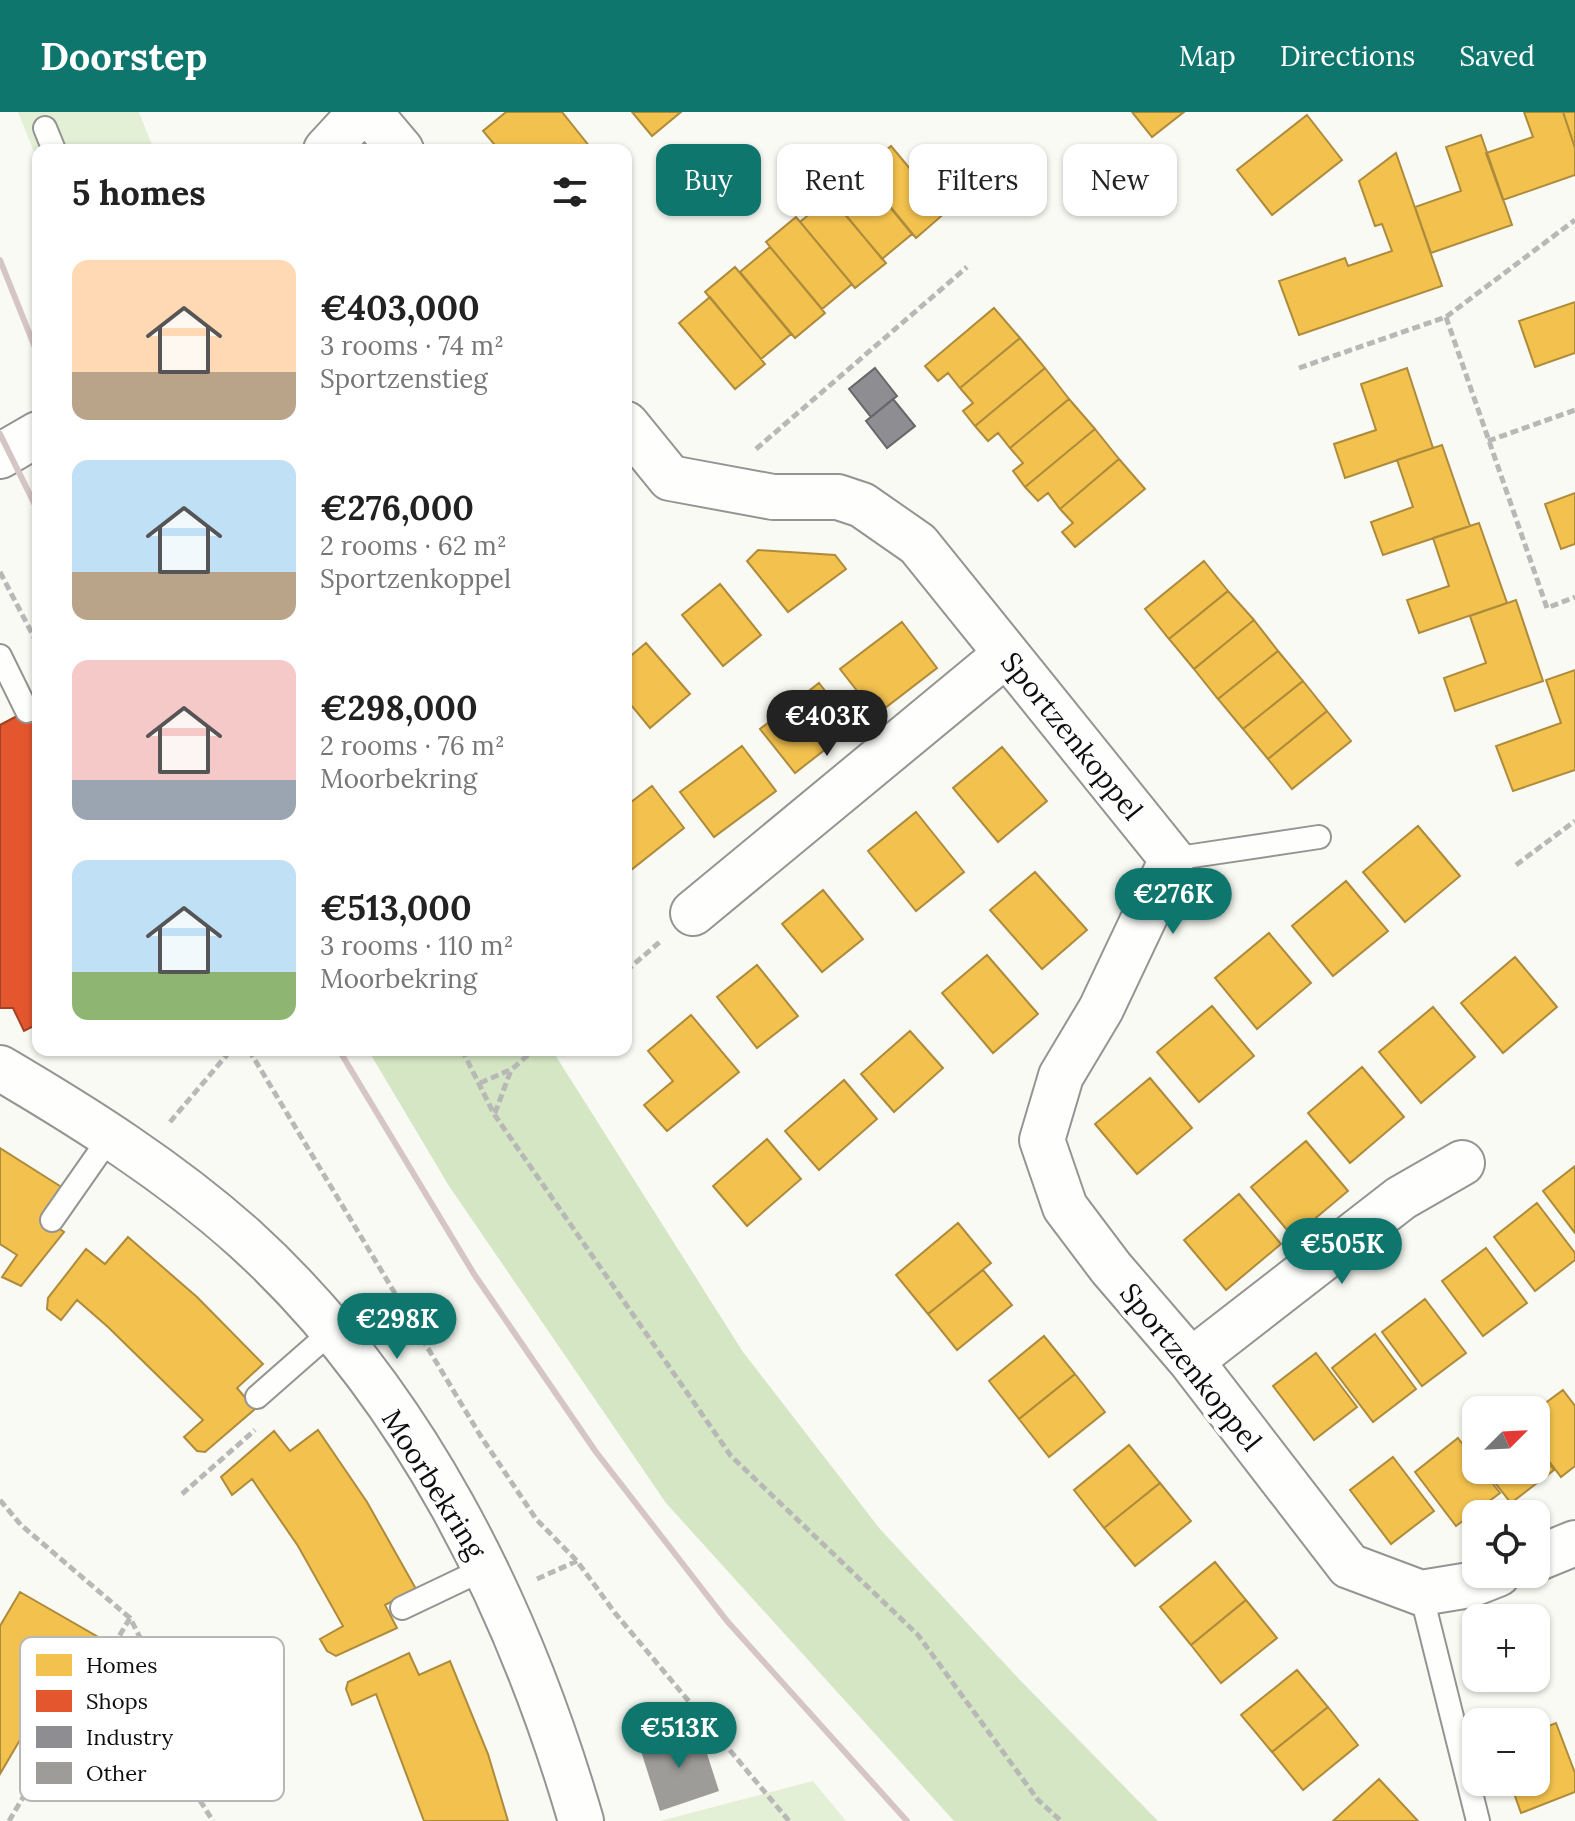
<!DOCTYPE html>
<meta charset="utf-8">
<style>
:root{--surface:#fff;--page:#f6f6f6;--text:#222;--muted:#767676;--accent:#0f766e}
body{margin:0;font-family:Lora,serif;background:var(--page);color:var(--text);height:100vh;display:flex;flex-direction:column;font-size:30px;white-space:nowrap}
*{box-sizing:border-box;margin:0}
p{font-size:26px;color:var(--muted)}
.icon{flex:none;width:44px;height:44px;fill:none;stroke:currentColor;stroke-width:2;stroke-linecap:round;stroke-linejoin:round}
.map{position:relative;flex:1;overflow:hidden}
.details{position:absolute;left:32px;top:32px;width:600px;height:912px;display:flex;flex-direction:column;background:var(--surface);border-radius:16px;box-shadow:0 2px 6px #0004}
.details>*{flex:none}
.banner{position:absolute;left:656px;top:32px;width:760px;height:72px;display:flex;gap:16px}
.needle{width:52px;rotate:66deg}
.fabs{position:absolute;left:1462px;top:1284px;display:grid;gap:16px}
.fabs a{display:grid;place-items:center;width:88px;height:88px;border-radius:16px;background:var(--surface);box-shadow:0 2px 6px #0004;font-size:40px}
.price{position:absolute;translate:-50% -68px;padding:0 18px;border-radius:28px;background:var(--accent);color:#fff;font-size:26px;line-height:52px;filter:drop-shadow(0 2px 4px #0008)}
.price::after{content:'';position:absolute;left:50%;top:48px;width:24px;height:18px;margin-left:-12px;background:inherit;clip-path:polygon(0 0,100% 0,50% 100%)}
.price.on{background:#222;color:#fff}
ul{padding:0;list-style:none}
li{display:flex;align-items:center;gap:24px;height:200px;padding:0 40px}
li span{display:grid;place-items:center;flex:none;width:224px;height:160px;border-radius:16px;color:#555}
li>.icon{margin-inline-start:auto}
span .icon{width:96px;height:96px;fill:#fffc;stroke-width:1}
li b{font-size:34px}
h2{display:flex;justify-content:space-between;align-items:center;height:96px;padding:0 40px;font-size:34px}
.tag{padding:0 28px;border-radius:16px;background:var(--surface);box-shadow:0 2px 6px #0004;font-size:28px;line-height:72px}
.tag.on{background:var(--accent);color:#fff}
header{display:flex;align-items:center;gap:48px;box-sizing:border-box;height:112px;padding:0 40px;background:var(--accent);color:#fff}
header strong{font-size:38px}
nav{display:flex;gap:44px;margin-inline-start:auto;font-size:28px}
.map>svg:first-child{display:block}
</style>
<header>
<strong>Doorstep</strong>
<nav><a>Map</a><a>Directions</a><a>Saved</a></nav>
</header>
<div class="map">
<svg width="1575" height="1709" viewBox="0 0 1575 1709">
<rect width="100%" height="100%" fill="#fafaf4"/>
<path fill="#e3f0d5" d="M18,0H139L154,38H38V50Z
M813,1669L846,1709H660Z"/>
<path fill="#d4e6c3" d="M368,938H552L743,1240L880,1417L1018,1566L1158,1709H954L666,1391L449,1074Z"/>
<path fill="#f2c14e" stroke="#ae8b3b" stroke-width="2" d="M506,0H562L590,35L586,38H499L483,19Z
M632,0H681L652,24Z
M1132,0H1184L1152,25Z
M1524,0H1563L1575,36V63L1503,88L1486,41L1533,25Z
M1563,0H1575V36Z
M1307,3L1342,48L1272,103L1237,58Z
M1481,23L1512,113L1431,141L1415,95L1461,79L1446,35Z
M891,34L946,100L916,126L861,59Z
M1396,41L1442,174L1299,223L1279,169L1345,146L1348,154L1392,139L1382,112L1375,114L1359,69Z
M856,54L912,122L882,147L827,80Z
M830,85L886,151L855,176L800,110Z
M796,105L852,172L822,197L766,130Z
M770,135L825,201L795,226L740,160Z
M735,155L791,222L761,247L705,180Z
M710,185L765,252L735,277L679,211Z
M1575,190V241L1535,255L1519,209Z
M994,196L1020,226L960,276L948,261L938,269L925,254Z
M1020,226L1045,256L975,314L963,299L973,291L960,276Z
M1045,256L1069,287L1010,336L998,321L988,329L975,314Z
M1407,256L1433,336L1345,366L1334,332L1376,318L1361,272Z
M1069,287L1095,317L1025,375L1013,359L1023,351L1010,336Z
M1095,317L1119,347L1060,397L1048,381L1038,389L1025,375Z
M1442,333L1470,414L1383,443L1371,410L1413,395L1397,348Z
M1119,347L1145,377L1075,435L1062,420L1073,411L1060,397Z
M1575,381V432L1561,437L1545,392Z
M1479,411L1507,491L1419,521L1407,488L1449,474L1433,426Z
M758,438L835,443L846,457L788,500L747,449Z
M1204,449L1228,479L1169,527L1145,497Z
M720,472L761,523L723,554L682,503Z
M1228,479L1254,508L1194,557L1169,527Z
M1516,488L1543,569L1455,599L1444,566L1486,551L1470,504Z
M1254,508L1278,539L1218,587L1194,557Z
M902,510L937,556L876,603L840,557Z
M646,531L690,582L650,616L626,587V548Z
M1278,539L1303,569L1243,617L1218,587Z
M1575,558V658L1513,679L1496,634L1561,611L1546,568Z
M1303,569L1327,599L1268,647L1243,617Z
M819,571L854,615L795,661L760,617Z
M1327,599L1351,629L1292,677L1268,647Z
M742,634L776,679L714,725L680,680Z
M1002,635L1047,689L998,730L953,676Z
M652,674L684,716L631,758L626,752V694Z
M916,700L964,760L916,799L868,739Z
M1418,714L1460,764L1405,810L1363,760Z
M1035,760L1087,818L1042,857L990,798Z
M1346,769L1388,819L1333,864L1292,814Z
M823,778L863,827L822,860L782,812Z
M1269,821L1311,871L1257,917L1215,866Z
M987,843L1038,902L993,941L942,881Z
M1515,845L1557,895L1503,941L1461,891Z
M757,853L798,904L757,936L717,885Z
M1212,894L1254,944L1199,990L1157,940Z
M1433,895L1475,945L1421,991L1379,940Z
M691,903L739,960L667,1019L644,993L673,969L648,939Z
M910,919L943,956L894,1000L861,962Z
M1362,955L1404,1005L1350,1051L1308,1001Z
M1150,966L1192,1016L1137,1062L1095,1012Z
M844,968L877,1007L819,1058L785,1019Z
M767,1027L801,1067L747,1114L713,1074Z
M1306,1029L1348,1079L1293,1125L1251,1075Z
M0,1036L63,1076L43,1105L64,1120L21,1174L2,1165L17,1143L0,1132Z
M1575,1054V1121L1543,1079Z
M1239,1082L1281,1132L1226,1178L1184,1128Z
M1537,1091L1575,1141V1148L1535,1179L1494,1125Z
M958,1111L991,1151L928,1202L896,1163Z
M128,1125L197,1185L263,1252L237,1276L255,1297L205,1340L197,1339L184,1325L203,1308L108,1215L77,1188L61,1208L47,1197L48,1186L86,1137L105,1152Z
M1486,1136L1527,1191L1483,1224L1442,1169Z
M983,1158L1012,1193L957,1238L928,1202Z
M1425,1187L1466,1241L1422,1274L1382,1220Z
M1375,1222L1416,1277L1373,1310L1332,1256Z
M1044,1224L1075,1262L1019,1307L989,1269Z
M1316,1241L1357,1295L1314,1328L1273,1274Z
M1075,1262L1105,1300L1049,1345L1019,1307Z
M1563,1278L1575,1294V1354L1561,1365L1536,1332V1298Z
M318,1318L367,1390L416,1477L385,1493L397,1516L336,1544L327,1539L320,1527L343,1514L298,1434L252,1367L232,1383L221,1365L274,1319L290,1339Z
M1458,1326L1476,1350V1358H1482L1500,1381L1456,1414L1415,1360Z
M1129,1333L1160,1371L1104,1416L1074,1378Z
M1536,1334L1554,1358L1511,1391L1485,1358H1536Z
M1393,1345L1434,1399L1391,1432L1350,1378Z
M1160,1371L1191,1409L1135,1454L1104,1416Z
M1215,1450L1246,1488L1191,1533L1160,1495Z
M20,1480L105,1529L96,1546L75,1534L0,1662V1514Z
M1246,1488L1277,1526L1221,1571L1191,1533Z
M409,1541L419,1563L450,1549L488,1642L508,1709H424L376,1582L352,1593L346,1577L348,1570Z
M1297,1558L1328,1595L1272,1640L1241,1603Z
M1328,1595L1358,1633L1303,1678L1272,1640Z
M1556,1611L1575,1661V1680L1521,1701L1510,1670H1536V1619Z
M1379,1667L1418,1709H1333Z"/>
<path fill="#e4572e" stroke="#a44124" stroke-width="2" d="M38,593V912L24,919L13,896H0V613Z"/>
<path fill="#8d8d92" stroke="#67676a" stroke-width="2" d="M875,256L897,284L871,305L849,277Z
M893,287L915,314L887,336L866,309Z"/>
<path fill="#9e9c99" d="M699,1617L719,1679L660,1699L640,1636Z"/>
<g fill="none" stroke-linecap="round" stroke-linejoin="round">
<defs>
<path id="service" d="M45,16L54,38
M0,544L27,599
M1172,747L1319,725
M52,1108L110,1025
M257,1285L331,1220
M1421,1481L1478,1709
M402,1496L486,1456"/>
<path id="minor" d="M369,0L401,38
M326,38L361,0
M626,312L670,366L773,385H838L862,393L918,432L1172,747L1101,897L1061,964L1042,1028L1065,1095L1111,1156L1191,1249L1349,1454L1421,1481L1470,1473L1498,1462
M0,344L38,322
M693,801L1005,543
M0,956C85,1006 169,1059 243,1125C413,1279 518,1492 581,1709
M1191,1249L1401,1086L1462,1051
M1536,1447L1575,1431"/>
</defs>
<use href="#service" stroke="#949492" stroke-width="26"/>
<use href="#minor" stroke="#949492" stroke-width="48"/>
<path stroke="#b8b8b7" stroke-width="5" stroke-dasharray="8 4" stroke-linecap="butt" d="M1446,205L1547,496L1575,485
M1299,256L1446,205L1575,108
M1488,329L1575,298
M756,337L967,155
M0,460L38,533
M1516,753L1575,709
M626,859L662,828
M249,938L480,1323L536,1407L577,1449L615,1501L789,1709
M462,938L494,1002L731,1344L918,1523L1038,1688L1061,1709
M480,971L512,957L534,938
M495,1001L511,958
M170,1010L231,938
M182,1382L255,1318
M0,1388L21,1413L130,1506L146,1537L192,1676L213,1709
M537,1467L577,1449
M9,1709L130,1506"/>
<use href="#service" stroke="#fefefd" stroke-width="22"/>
<use href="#minor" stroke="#fefefd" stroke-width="44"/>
<path stroke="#d5c6c5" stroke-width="6" d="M0,148L38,243
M0,322L38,399
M339,938L474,1162L596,1340L727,1509L907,1709"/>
</g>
<g text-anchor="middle" stroke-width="8" stroke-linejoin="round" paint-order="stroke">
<g font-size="28" fill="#0e0e0e" stroke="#fff">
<text transform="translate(1072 624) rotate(51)" y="10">Sportzenkoppel</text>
<text transform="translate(1191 1255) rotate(51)" y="10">Sportzenkoppel</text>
<text transform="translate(434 1372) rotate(58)" y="10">Moorbekring</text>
</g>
</g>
<rect x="20" y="1525" width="264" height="164" rx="12" fill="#fff" stroke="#b7b7b7" stroke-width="2"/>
<rect x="36" y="1542" width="36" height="22" fill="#f2c14e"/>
<rect x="36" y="1578" width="36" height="22" fill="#e4572e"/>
<rect x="36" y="1614" width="36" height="22" fill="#8d8d92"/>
<rect x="36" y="1650" width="36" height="22" fill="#9e9c99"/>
<g font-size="22" fill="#0e0e0e">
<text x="86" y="1561">Homes</text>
<text x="86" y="1597">Shops</text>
<text x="86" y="1633">Industry</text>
<text x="86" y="1669">Other</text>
</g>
</svg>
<div class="fabs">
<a><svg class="needle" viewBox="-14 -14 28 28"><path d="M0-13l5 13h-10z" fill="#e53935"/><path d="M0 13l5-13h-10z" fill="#767676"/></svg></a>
<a><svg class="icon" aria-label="locate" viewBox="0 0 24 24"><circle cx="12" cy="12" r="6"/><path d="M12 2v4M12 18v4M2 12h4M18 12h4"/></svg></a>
<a>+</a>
<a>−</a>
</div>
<b class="price on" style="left:827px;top:646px">€403K</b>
<b class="price" style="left:1173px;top:824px">€276K</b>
<b class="price" style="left:1342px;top:1174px">€505K</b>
<b class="price" style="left:397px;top:1249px">€298K</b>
<b class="price" style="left:679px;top:1658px">€513K</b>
<div class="banner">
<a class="tag on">Buy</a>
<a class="tag">Rent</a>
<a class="tag">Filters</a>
<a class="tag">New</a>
</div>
<section class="details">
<h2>5 homes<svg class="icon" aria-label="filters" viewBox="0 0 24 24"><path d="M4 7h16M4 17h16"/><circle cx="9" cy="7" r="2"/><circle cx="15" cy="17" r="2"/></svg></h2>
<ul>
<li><span style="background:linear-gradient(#ffd9b3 70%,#b9a48a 0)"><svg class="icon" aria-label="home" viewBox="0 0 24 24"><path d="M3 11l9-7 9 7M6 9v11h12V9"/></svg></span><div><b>€403,000</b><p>3 rooms · 74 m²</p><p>Sportzenstieg</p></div></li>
<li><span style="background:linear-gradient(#bfe0f5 70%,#b9a48a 0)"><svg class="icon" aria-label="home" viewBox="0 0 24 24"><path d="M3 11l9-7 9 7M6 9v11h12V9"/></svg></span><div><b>€276,000</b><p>2 rooms · 62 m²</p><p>Sportzenkoppel</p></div></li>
<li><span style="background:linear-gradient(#f6c9c9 75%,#9aa5b1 0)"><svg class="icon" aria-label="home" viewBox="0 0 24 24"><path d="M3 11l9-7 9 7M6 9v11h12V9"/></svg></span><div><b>€298,000</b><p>2 rooms · 76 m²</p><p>Moorbekring</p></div></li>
<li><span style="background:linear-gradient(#bfe0f5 70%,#8fb573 0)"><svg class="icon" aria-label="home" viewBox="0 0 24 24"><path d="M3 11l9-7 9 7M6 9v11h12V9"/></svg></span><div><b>€513,000</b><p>3 rooms · 110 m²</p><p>Moorbekring</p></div></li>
</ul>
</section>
</div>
